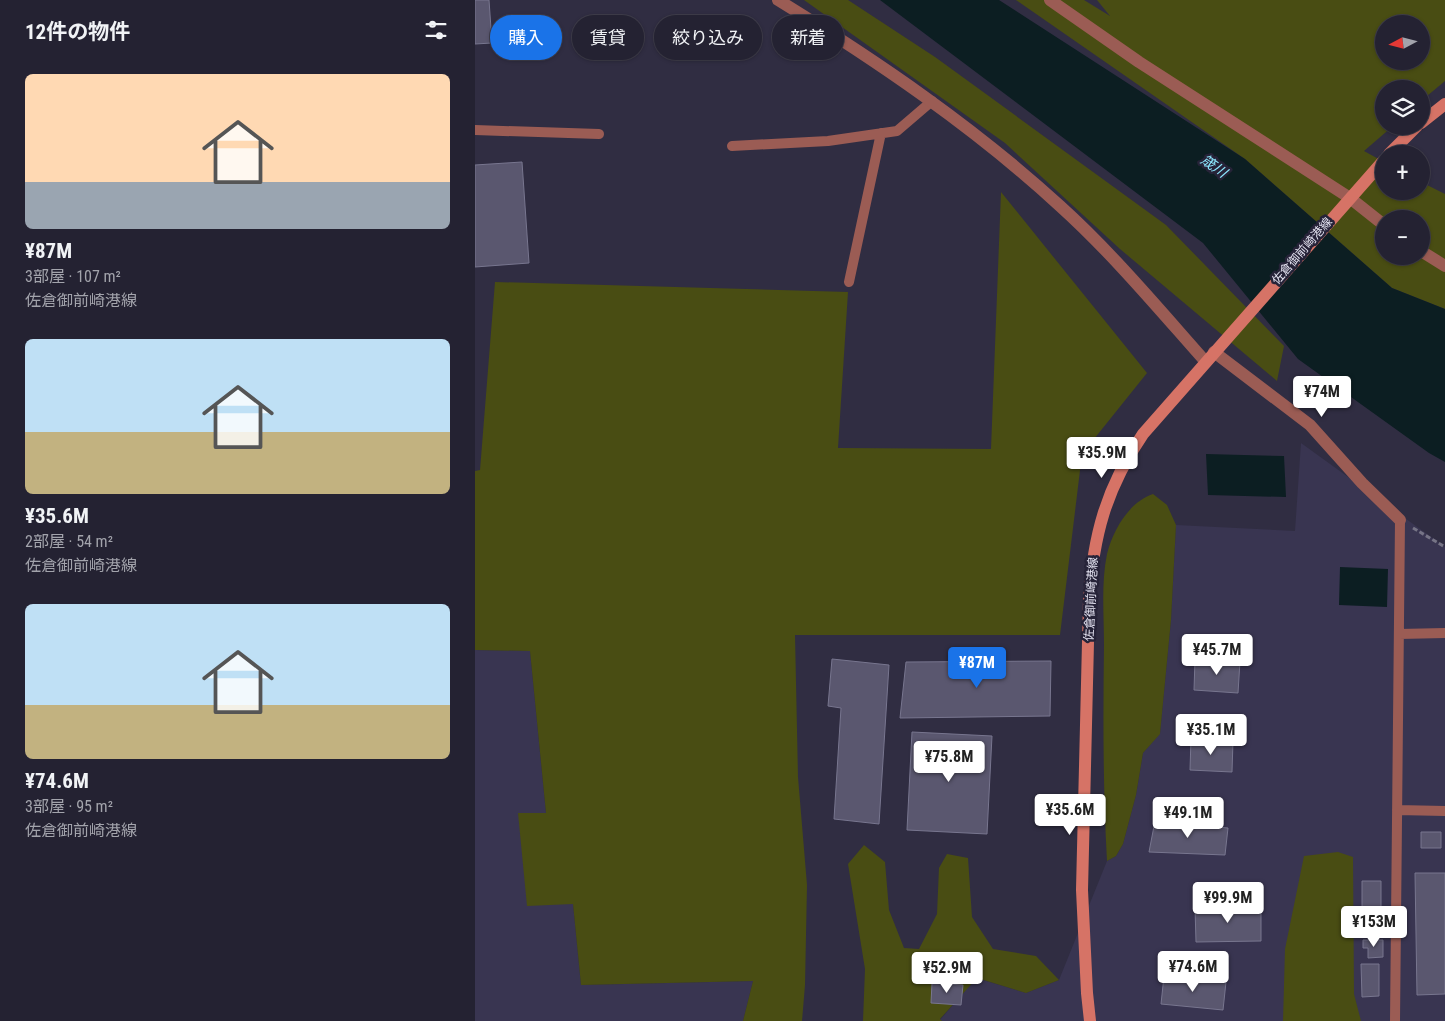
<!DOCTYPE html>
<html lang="ja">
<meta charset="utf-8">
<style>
:root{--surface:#242232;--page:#302f3e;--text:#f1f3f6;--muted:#a3a4ac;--line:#413f4d;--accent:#1a73e8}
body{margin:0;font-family:"Roboto Condensed","Noto Sans JP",sans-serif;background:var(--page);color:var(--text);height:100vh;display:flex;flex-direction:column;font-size:19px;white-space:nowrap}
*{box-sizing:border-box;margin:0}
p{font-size:16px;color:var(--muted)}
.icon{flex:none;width:28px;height:28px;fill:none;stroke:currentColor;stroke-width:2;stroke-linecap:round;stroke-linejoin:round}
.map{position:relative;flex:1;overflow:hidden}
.sheet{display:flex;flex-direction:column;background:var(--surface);width:475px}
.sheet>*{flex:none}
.hud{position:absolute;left:15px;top:15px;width:475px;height:45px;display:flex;gap:10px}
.needle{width:32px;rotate:263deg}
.buttons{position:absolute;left:900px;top:15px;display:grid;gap:10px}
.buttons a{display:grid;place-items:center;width:55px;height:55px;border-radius:50%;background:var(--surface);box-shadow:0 1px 4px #0004,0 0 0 1px var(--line);font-size:25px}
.price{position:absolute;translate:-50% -42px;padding:0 11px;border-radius:5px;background:#fff;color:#222;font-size:16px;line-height:32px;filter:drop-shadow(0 1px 2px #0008)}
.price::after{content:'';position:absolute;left:50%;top:30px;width:15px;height:11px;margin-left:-8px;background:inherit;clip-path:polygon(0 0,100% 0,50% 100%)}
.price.current{background:var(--accent);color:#fff}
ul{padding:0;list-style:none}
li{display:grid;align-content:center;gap:10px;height:265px;padding:0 25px}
li span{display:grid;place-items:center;height:155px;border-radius:8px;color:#555}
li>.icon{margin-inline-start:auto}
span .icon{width:90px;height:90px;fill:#fffc;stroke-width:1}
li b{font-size:21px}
h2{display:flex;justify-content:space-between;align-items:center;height:60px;padding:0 25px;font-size:21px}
.pill{padding:0 18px;border-radius:22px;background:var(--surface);box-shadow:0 1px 4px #0004,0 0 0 1px var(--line);font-size:18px;line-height:45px}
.pill.current{background:var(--accent);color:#fff}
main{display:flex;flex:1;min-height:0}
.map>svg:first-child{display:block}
</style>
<main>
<section class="sheet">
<h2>12件の物件<svg class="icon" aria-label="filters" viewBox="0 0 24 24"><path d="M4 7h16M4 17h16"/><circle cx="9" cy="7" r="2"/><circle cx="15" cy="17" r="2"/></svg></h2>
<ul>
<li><span style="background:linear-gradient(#ffd9b3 70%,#9aa5b1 0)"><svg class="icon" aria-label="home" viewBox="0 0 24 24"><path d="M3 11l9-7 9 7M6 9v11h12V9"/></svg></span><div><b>¥87M</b><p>3部屋 · 107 m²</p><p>佐倉御前崎港線</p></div></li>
<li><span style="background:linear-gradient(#bfe0f5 60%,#c2b280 0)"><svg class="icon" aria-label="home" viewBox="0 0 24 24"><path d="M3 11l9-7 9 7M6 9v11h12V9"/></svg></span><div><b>¥35.6M</b><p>2部屋 · 54 m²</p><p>佐倉御前崎港線</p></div></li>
<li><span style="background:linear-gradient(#bfe0f5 65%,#c2b280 0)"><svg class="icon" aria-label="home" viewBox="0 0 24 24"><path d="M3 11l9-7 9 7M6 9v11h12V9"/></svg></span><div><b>¥74.6M</b><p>3部屋 · 95 m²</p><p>佐倉御前崎港線</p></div></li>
</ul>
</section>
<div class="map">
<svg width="970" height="1021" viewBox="0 0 970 1021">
<rect width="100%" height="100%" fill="#302d42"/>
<path fill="#393551" d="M826,443L970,547V1021H467L465,1020L501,978L551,993L584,980L632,861L641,856L648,844L661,795L668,753L685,733L696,620L701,525L820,531Z
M0,650L55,651L71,813L43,814L98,904L106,985L278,981L268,1021H0Z"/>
<path fill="#494d13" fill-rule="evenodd" d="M329,0H373L460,57L691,225L809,346L802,381L645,249L530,143Z
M541,0H609L635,16L622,0H970V81L946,101V89H909V126H918L889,151L909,162V191H946V182L970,194V309L917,288L770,159ZM909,24H946V61H909ZM909,219H946V256H909Z
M526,192L672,373L607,454L585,635H320L323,777L332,885L330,985L327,1021H268L278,981L106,985L98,904L52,906L43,813H71L55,651L0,650V471L5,470L20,282L373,292L363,448L516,449Z
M678,494L692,505L701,525L696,620L685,734L668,753L661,795L648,844L641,856L632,861C628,789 628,717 629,645C629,615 626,583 632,554C638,530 654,502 678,494Z
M389,845L410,862L414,910L429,948L444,949L462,914L464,868L472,854L493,858L497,917L518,949L561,956L584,980L551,993L502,978L465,1019L467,1021H388L390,969L373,864Z
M863,852L878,857L879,994L886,1021H808L810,949L829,856Z"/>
<path fill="#0c1e22" d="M405,0H524L770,159L917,288L970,309V462L954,453L823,359L728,243Z
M731,454L809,456L811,497L733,495Z
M865,567L913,569L912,607L864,605Z"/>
<path fill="#5a576f" stroke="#78768f" d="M0,0H14L17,43L0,44Z
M47,162L54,263L0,267V165Z
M357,659L414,665L404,824L359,819L366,708L353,706Z
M720,660L765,661L763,693L719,690Z
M576,661L575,716L425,718L431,662Z
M437,732L517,736L512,834L432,830Z
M716,739L758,741L757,772L715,770Z
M680,821L753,828L750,855L674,852Z
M946,832H966V848H946Z
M940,873H970V994L942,995Z
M887,881H906V934H887Z
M760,887H784V901H761Z
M720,907H786V941L721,942Z
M888,940H908V957L893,958V948H888Z
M886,964H904V996L887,997Z
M689,976L751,982L748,1010L686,1004Z
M457,983L488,985L486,1005L456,1003Z"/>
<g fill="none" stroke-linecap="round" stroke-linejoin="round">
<path stroke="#767486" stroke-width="3" stroke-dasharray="5 2.5" stroke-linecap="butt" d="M938,528L970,547"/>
<path stroke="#9b5c54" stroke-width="10" d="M0,130L124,134
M257,146L353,141L422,131L457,101
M374,282L406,133
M924,634L970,633
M922,810L970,811
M920,1021L925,520"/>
<path stroke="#9b5c54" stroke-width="12" d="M575,0L664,62L875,198L909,225
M946,251L970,266
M739,352L835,425L887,483L925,520"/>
<path stroke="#9b5c54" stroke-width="12" d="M303,0C402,61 499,127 585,206C637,253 683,308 730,361"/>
<path stroke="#d67366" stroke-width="12" d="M946,123L970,104
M914,154L942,126
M615,1021L612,993L607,890L614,601C618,536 631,488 668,434L909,160"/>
</g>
<g text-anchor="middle" stroke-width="5" stroke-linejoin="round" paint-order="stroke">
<g font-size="12" fill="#e7e6f4" stroke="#262338">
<text transform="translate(827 251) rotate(-49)" y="4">佐倉御前崎港線</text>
<text transform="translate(616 599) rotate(-87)" y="4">佐倉御前崎港線</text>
</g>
<g font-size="14" font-style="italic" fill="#8ce9ff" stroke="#262338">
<text transform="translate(739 166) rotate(35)" y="5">筬川</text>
</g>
</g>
</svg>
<div class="buttons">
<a><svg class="needle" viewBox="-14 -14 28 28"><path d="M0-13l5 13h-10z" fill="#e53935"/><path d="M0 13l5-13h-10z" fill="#a3a4ac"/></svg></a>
<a><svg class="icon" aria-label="layers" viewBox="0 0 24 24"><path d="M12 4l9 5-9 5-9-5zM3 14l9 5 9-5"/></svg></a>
<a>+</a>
<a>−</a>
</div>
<b class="price" style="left:847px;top:418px">¥74M</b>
<b class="price" style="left:627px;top:479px">¥35.9M</b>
<b class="price" style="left:742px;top:676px">¥45.7M</b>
<b class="price current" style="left:502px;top:689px">¥87M</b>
<b class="price" style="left:736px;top:756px">¥35.1M</b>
<b class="price" style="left:474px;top:783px">¥75.8M</b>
<b class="price" style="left:595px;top:836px">¥35.6M</b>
<b class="price" style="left:713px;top:839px">¥49.1M</b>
<b class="price" style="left:753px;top:924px">¥99.9M</b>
<b class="price" style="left:899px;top:948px">¥153M</b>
<b class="price" style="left:718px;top:993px">¥74.6M</b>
<b class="price" style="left:472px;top:994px">¥52.9M</b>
<div class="hud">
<a class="pill current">購入</a>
<a class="pill">賃貸</a>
<a class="pill">絞り込み</a>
<a class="pill">新着</a>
</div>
</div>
</main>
